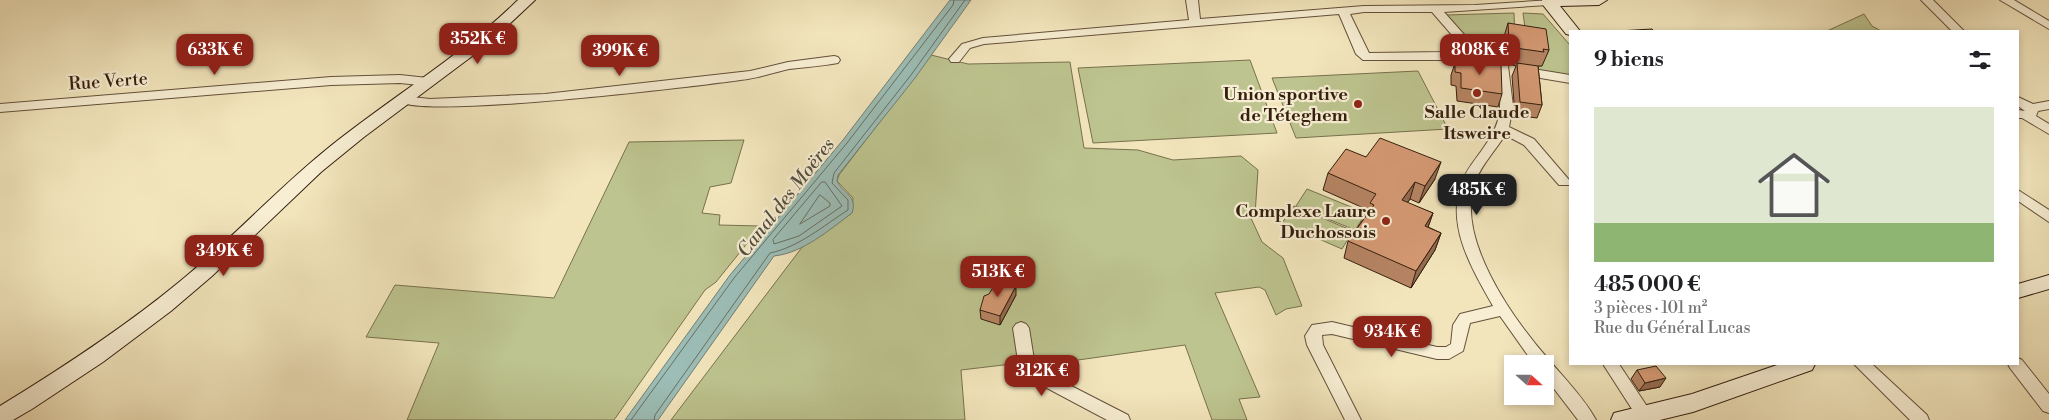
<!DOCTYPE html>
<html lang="fr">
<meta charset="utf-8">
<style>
:root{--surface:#fff;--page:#f2f2f2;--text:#202124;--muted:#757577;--accent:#8f2418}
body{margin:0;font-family:"Libre Bodoni",serif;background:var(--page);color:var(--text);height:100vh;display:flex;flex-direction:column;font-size:19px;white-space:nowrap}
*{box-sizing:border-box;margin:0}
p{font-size:16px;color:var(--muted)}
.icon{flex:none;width:28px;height:28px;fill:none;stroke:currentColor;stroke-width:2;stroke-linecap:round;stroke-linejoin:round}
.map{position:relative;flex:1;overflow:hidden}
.sheet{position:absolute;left:1569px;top:30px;width:450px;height:335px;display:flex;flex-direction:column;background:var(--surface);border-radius:0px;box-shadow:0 2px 8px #0003}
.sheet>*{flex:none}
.needle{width:32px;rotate:111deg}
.tools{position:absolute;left:1504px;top:355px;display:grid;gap:10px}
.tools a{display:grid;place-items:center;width:50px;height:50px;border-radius:0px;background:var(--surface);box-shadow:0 2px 8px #0003;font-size:25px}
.price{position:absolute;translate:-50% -42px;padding:0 11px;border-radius:10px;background:var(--accent);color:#fff;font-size:16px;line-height:32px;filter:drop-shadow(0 1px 2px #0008)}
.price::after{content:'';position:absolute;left:50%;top:30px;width:15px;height:11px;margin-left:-8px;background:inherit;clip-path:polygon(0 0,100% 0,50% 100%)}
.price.selected{background:#222;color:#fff}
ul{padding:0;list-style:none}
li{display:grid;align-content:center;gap:10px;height:265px;padding:0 25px}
li span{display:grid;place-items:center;height:155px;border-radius:0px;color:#555}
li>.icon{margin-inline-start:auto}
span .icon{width:90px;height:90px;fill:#fffc;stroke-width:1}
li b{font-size:21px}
h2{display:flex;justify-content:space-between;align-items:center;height:60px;padding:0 25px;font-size:21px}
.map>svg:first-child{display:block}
</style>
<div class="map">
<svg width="2049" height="420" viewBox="0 0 2049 420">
<rect width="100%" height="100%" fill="#f2e5bc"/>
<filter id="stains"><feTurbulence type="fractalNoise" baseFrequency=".004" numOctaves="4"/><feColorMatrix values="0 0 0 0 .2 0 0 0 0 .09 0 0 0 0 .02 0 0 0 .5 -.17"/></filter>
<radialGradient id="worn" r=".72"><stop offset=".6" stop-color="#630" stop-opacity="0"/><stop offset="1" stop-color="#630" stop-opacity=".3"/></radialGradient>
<path fill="#bdc48f" stroke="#78714e" d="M1514,13L1515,42L1509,66L1484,60L1446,15Z
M1523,13L1543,14L1570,45V75L1538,70L1537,66H1542L1527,43Z
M1864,14L1872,26L1881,31H1827Z
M931,55L968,64L1070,62L1084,148L1138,150L1173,160L1241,156L1258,170L1255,215L1250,216L1262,242L1283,258L1302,306L1286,309L1276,315L1265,290L1259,287L1215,293L1260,397L1239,399L1247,420H1212L1185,345L1071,361L1063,358L961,370L965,420H671L803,246L852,213L853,198L837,181L839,175Z
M1250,60L1277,133L1093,143L1078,68Z
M1418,71L1448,129L1296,138L1272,78Z
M744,140L731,183L710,187L702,213L720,215L719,225L761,226L716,282L705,290L614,420H407L439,343L366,337L395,285L554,298L629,142Z
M1307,189L1366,213L1355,230L1296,206Z
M1294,206L1353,231L1342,249L1282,223Z"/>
<path fill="#9cbeb7" stroke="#727e73" d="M950,0H971L915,78L838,175L837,181C843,194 858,196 852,213C829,230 803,253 774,256L658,420H625L730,275L843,140Z"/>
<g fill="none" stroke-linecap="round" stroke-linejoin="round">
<path stroke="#686e62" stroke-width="1" d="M822,182H825L842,206L799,236L774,244L773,240Z
M820,195L830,203V206L800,224Z
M631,420L734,278L847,143L953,5L954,0
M654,420L655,415L770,253C799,247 823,226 848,210V200L832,183L834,173L911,75L965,0"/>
<defs>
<path id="street" d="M1186,0H1198L1200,19L1364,6L1475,5L1552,0V4L1548,5L1444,12L1483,56L1491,62L1508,66L1513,106L1509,127L1534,139L1570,181L1569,185H1559L1524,145L1505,135C1496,150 1482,164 1476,180C1453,236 1513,319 1549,360C1564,378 1585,399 1596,420H1578L1545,377V364H1534L1500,316L1470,323L1463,351L1449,359H1437L1332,334L1322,335L1323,345L1361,420H1345L1307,345L1305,336L1312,325L1332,322L1437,347H1446L1451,344L1453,325L1460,314L1493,306C1472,269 1444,223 1463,180C1467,168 1477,158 1484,147C1504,120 1501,104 1498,71L1483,68L1470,56L1446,60H1363L1356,54L1339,14L984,44L970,48L959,62H951L949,59L962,44L983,38L1189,20ZM1364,12H1432L1465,50L1446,52L1369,53L1350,14Z
M1921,0H1933L1964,31H1952Z
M2000,0H2014L2049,21V29Z
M834,56L838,57L840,60L838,63C822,66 805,67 789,69C775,72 762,77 748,79C707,85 414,121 397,100L403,96L430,99L545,94L750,71L788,62Z
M1521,67L1570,75V83L1517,74L1515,71L1517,68Z
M400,75L428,78L434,82L428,86L400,83L331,85L0,112V104L331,77Z
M2018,97L2033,104L2049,101V109L2038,111L2036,116L2049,124V134L2022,118H2018V110L2025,111L2018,106Z
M2018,190L2049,210V222L2018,201Z
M1021,322L1026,324L1029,328L1034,360L1040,370L1128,415L1130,420H1107L1028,378L1018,361L1013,328L1016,324Z
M2018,358L2022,360L2049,394V413L2043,411L2010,368L2008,364H2018Z
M1603,364H1619L1656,420H1639Z
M1854,364H1872L1927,415L1929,420H1910Z"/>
<path id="secondary" d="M518,0H535L487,45L364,137L321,172L212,276L171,311L103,362L32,409L13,420H0V406C62,368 122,329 178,283C230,241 275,191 327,149C390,98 460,57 518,0Z
M1542,0H1607L1599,5L1560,6L1580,31H1570V35L1566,34L1543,5Z
M2049,275V289L2018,298V284Z
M1780,364H1815L1812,370L1693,412L1660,420H1611L1614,413L1622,411L1692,394Z"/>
</defs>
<use href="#street" stroke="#64503a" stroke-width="2"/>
<use href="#secondary" stroke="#341e0e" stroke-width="2"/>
<use href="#street" fill="#f7eed3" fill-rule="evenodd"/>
<use href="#secondary" fill="#f7eed3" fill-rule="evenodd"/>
</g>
<path fill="#b68463" stroke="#341e0e" d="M1508,23L1549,50L1542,66H1538L1542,105L1537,118L1515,115L1512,76L1516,66L1509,64L1508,61L1503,60V40Z
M1460,59L1502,94L1498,107L1457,101L1456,86L1451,85V75L1455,63H1459Z
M1366,157L1435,179L1419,203L1410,199L1407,203L1433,213L1428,227L1441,233L1435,250L1411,288L1344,258L1348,241L1367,214L1368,210L1323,190L1328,173Z
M1016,295L1000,325L981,319L980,310Z
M1637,370L1660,387L1639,391L1631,379Z"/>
<path fill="#946b50" stroke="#341e0e" d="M1441,162L1435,179L1419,203L1425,186Z
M1415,182L1410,199L1397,217L1402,200Z
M1433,213L1427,230L1425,226Z
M1441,233L1435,250L1411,288L1416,271Z
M1016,286V295L1000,325V316Z
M1666,378L1660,387L1639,391L1645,383Z"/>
<path fill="#d49973" stroke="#341e0e" d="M1508,23L1546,29L1549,50L1543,49L1544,52L1515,48L1514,45L1509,44Z
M1652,29L1654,31H1618Z
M1460,59L1501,65L1502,94L1461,88V73L1455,72V63H1460Z
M1517,63L1538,66L1542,105L1520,102Z
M1380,138L1441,162L1425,186L1415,182L1402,200L1433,213L1425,226L1441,233L1416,271L1348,241L1374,205L1370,203L1376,194L1328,173L1346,149L1366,157Z
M997,281L1016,286L1000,316L980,310L984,296L989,294Z
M1656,366L1666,378L1645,383L1637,370Z"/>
<g fill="#8f2418" stroke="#f7eed3" stroke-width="2">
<circle cx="1477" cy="93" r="5"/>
<circle cx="1358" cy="104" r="5"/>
<circle cx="1386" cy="221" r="5"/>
</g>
<g text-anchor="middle" stroke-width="4.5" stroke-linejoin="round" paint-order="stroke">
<g font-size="18" fill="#341e0e" stroke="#f7eed3">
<text transform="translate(108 81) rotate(-4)" y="6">Rue Verte</text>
</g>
<g font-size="18" font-weight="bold" fill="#341e0e" stroke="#f7eed3" text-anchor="end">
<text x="1348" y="100">Union sportive<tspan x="1348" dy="21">de Téteghem</tspan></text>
<text x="1477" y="118" text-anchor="middle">Salle Claude<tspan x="1477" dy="21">Itsweire</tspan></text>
<text x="1376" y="217">Complexe Laure<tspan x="1376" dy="21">Duchossois</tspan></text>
</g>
<g font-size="19" font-style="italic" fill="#534e41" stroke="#f7eed3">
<text transform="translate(785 197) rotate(-52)" y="7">Canal des Moëres</text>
</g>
</g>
<rect width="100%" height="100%" filter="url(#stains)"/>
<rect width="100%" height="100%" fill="url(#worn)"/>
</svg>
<div class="tools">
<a><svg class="needle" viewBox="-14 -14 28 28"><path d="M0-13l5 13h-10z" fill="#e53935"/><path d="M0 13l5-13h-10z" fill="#757577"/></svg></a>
</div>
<b class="price" style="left:478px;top:65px">352K €</b>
<b class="price" style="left:215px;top:76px">633K €</b>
<b class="price" style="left:1480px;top:76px">808K €</b>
<b class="price" style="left:620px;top:77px">399K €</b>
<b class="price selected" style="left:1477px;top:216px">485K €</b>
<b class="price" style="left:224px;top:277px">349K €</b>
<b class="price" style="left:998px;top:298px">513K €</b>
<b class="price" style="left:1392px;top:358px">934K €</b>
<b class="price" style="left:1042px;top:397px">312K €</b>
<section class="sheet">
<h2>9 biens<svg class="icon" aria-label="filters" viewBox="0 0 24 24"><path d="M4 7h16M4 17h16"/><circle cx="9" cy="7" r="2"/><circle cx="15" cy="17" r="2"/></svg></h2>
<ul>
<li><span style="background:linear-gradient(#dfe7d0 75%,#8fb573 0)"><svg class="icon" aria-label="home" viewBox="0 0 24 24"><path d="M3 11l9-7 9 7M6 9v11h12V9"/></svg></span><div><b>485 000 €</b><p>3 pièces · 101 m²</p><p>Rue du Général Lucas</p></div></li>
</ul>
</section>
</div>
